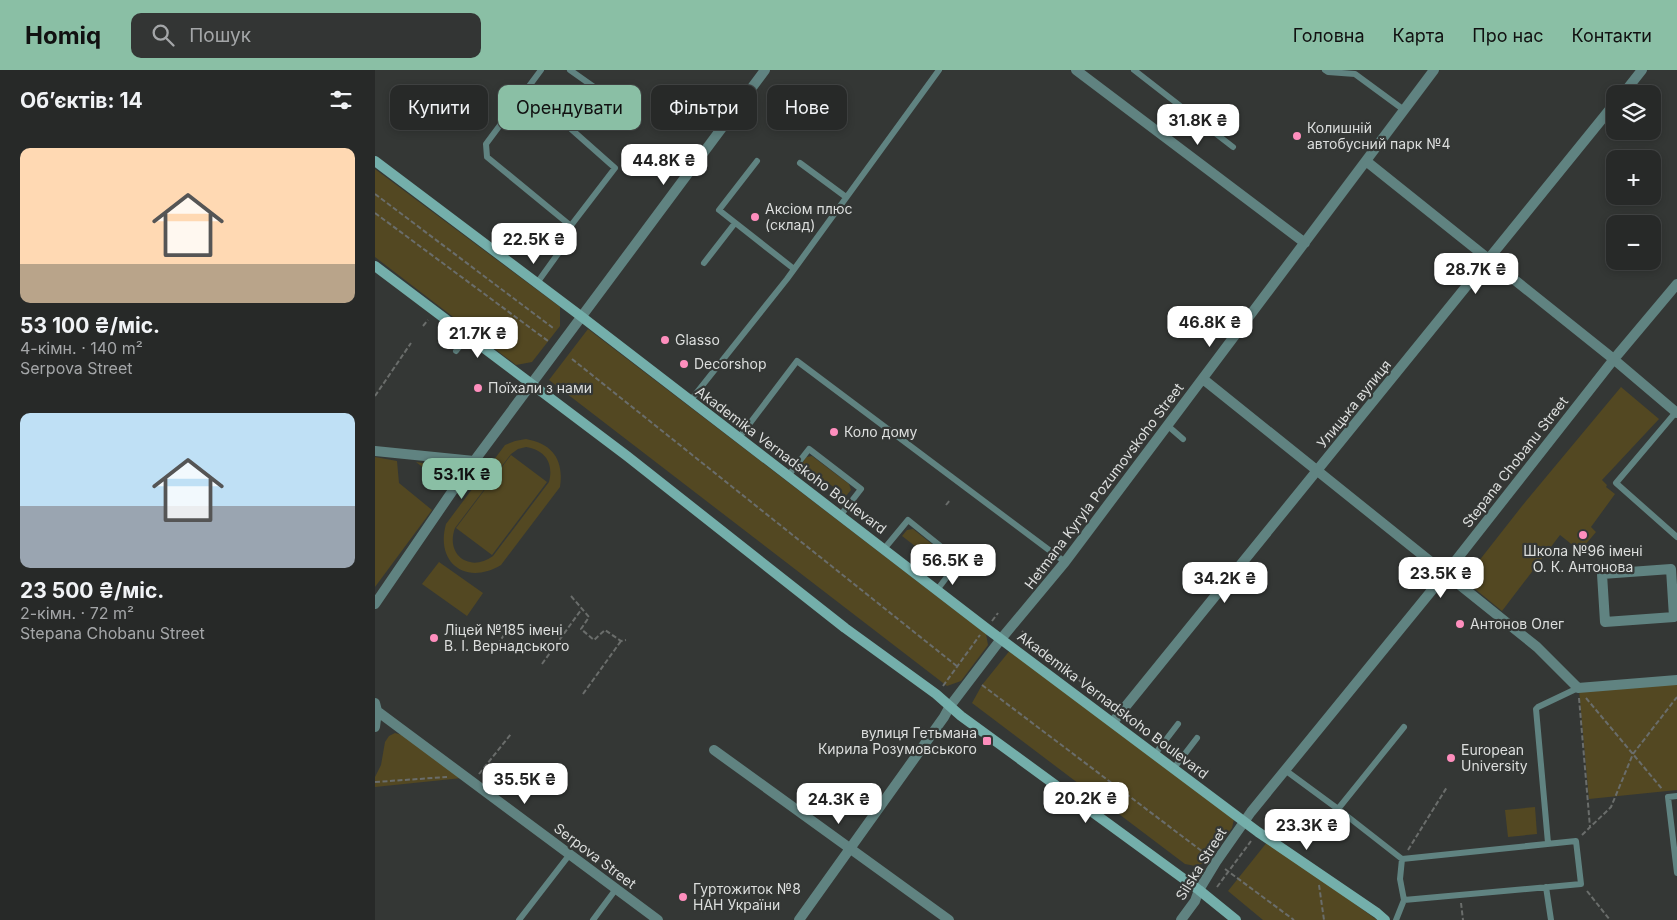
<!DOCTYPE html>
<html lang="uk">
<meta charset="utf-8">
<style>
:root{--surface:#272928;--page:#333534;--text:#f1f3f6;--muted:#a4a6a8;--line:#434545;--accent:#8abfa5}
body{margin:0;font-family:Inter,sans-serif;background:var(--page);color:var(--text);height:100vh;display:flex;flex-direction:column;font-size:19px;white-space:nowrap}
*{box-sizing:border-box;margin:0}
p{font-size:16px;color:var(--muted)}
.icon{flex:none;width:28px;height:28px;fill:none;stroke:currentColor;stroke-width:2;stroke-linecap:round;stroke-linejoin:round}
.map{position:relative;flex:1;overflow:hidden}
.drawer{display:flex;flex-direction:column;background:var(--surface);width:375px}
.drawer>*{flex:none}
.banner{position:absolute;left:15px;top:15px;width:475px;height:45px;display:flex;gap:10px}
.buttons{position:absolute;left:1231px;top:15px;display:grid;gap:10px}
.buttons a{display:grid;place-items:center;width:55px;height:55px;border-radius:10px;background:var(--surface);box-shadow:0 2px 8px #0003,0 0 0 1px var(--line);font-size:25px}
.price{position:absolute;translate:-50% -42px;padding:0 11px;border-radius:10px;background:#fff;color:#222;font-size:16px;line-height:32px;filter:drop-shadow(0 1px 2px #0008)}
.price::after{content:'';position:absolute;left:50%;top:30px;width:15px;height:11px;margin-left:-8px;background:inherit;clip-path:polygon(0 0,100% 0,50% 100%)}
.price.selected{background:var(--accent);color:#111}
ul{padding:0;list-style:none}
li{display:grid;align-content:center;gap:10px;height:265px;padding:0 20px}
li span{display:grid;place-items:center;height:155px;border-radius:10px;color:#555}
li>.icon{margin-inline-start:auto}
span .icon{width:90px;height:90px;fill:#fffc;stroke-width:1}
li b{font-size:21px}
h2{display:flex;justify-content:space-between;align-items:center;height:60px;padding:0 20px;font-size:21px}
.chip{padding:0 18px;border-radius:10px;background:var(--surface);box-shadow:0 2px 8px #0003,0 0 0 1px var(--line);font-size:18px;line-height:45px}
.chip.selected{background:var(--accent);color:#111}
header{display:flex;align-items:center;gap:30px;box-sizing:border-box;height:70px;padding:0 25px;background:var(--accent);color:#111}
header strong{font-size:24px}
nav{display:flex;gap:28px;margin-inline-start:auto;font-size:18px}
.search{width:350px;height:45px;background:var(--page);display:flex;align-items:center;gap:12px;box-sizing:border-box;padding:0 18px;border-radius:10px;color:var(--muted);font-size:19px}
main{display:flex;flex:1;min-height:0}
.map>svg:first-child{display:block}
</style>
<header>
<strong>Homiq</strong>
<div class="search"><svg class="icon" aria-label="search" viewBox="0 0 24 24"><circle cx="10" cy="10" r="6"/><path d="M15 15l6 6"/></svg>Пошук</div>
<nav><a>Головна</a><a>Карта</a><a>Про нас</a><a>Контакти</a></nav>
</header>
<main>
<section class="drawer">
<h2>Об’єктів: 14<svg class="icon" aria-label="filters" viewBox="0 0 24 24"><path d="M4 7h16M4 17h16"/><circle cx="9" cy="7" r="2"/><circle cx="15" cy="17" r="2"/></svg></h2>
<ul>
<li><span style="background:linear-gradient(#ffd9b3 75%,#b9a48a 0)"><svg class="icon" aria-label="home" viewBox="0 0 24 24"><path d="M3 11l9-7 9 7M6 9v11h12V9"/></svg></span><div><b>53 100 ₴/міс.</b><p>4-кімн. · 140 m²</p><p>Serpova Street</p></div></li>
<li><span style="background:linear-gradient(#bfe0f5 60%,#9aa5b1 0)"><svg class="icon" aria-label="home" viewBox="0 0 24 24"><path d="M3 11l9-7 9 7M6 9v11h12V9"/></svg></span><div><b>23 500 ₴/міс.</b><p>2-кімн. · 72 m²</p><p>Stepana Chobanu Street</p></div></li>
</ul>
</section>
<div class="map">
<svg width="1302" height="850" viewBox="0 0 1302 850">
<rect width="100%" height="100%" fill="#343735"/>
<path fill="#534822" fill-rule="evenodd" d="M0,99L185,237V256L157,292L141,295L0,187Z
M213,259L611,564L613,575L586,611L572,616L174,310Z
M1246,317L1284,349L1227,410L1232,415L1231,417L1240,424L1216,457L1221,462L1205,481L1185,465L1127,541L1089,510L1147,436Z
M151,369C178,374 189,390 185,417L126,495C91,516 60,493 71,454L130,375L140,371ZM151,377C170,380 179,393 174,412L118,486C95,503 70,485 80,458L136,384L143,379Z
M136,385L172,412L117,485L81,458Z
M437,386L474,414L476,420L471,426L427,394L431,387Z
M0,387L22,391L24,413L57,440L0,517Z
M41,392L79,398L83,405L74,417Z
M538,459L573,487L575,494L571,500L527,466L532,460Z
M64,492L108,523L92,546L47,514Z
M636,579L859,749L857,758L829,793L820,796L810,794L597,633L607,615Z
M1302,613V720L1214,729L1204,620Z
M20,663L27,665L87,708L0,717V707L6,695L10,672L14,666Z
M1160,737L1162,764L1133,767L1130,740Z
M893,771L1002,850H888L853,821Z"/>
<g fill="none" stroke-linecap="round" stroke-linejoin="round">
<path stroke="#6a6d6b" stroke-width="2" stroke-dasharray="5 2.5" stroke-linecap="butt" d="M0,124L178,258
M0,143L173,271
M48,256L53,250
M197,289L583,597
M0,326L36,273
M478,360L481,357
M571,435L575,430
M196,526L214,547L206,559L219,570L230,560L246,571L251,570
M617,551L623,543
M647,561L734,636
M118,581L129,565
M167,594L206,540
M607,615L832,785
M568,616L605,565
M208,624L246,571
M1204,628L1215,757
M1211,628L1288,720
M104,704L136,664
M0,712L72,707
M1207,765L1236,737L1258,684L1302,627
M1033,780L1072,717
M850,799L919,850
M944,815L949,850
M842,817L876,771
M1212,821L1235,850
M1086,833L1088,850"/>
<path stroke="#608381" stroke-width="6" d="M166,0L111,74L112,87L196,156
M759,0L858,77
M950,0L953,2L980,4L1029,40
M382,91L344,140L419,199
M425,93L471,127
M329,193L360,153
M162,213L190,174L191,162L240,98L196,59L215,37L219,17L195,0
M81,281L93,266
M315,331L412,209L564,0
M1301,342L1241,413L1302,467
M793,356L808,369
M363,369L422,291L690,492
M413,406L434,379L486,419L465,446
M509,479L533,450L584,491L562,520
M780,684L803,654
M799,698L822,668
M910,700L963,739L1027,789L1201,771L1206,814L1029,830
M1302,726L1293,727L1302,803
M963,739L1029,657
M1173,773L1161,639L1163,637L1203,618
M1171,817L1176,850
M144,850L195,784
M218,850L241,819
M1021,850L1029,830L1025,809L1027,789"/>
<path stroke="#608381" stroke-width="10" d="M1296,499L1299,547L1230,552L1227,504Z"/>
<path stroke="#608381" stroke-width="10" d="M701,0L930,173
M1248,24L1267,0
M991,91L1236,287L1302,343
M828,309L1162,577L1203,618L1302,610
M0,381L99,391
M0,534L85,410L390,0
M0,633L2,641L283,850
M738,652L1240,33
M0,657L2,641
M339,680L574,850
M424,850L569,647L575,636L626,569L690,492L1059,0
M806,850L820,831L824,820L841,792L876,742L1071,503L1239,289L1302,214"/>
<path stroke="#74afab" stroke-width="10" d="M0,91L207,247L611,558L883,762L1002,843L1010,850
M0,196L252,386L470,558L561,624L586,646L824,820L861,850"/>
</g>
<g fill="#fe8ebd" stroke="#343735" stroke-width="2">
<circle cx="922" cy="66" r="5"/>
<circle cx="380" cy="147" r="5"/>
<circle cx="290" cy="270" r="5"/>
<circle cx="309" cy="294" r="5"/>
<circle cx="103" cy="318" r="5"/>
<circle cx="459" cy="362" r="5"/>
<circle cx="1208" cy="465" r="5"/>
<circle cx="1085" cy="554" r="5"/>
<circle cx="59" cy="568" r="5"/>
<rect x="607" y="666" width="10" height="10" rx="2.5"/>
<circle cx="1076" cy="688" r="5"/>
<circle cx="308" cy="827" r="5"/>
</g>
<g text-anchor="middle" stroke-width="4.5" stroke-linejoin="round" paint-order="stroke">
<g font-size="14" fill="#dcdedd" stroke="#343735" text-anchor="start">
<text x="932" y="63">Колишній<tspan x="932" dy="16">автобусний парк №4</tspan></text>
<text x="390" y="144">Аксіом плюс<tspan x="390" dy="16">(склад)</tspan></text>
<text x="300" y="275">Glasso</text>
<text x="319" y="299">Decorshop</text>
<text x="113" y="323">Поїхали з нами</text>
<text x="469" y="367">Коло дому</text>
<text x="1208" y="486" text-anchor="middle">Школа №96 імені<tspan x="1208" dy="16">О. К. Антонова</tspan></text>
<text x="1095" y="559">Антонов Олег</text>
<text x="69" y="565">Ліцей №185 імені<tspan x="69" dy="16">В. І. Вернадського</tspan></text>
<text x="602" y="668" text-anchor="end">вулиця Гетьмана<tspan x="602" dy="16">Кирила Розумовського</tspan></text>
<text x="1086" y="685">European<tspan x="1086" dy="16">University</tspan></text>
<text x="318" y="824">Гуртожиток №8<tspan x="318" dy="16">НАН України</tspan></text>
</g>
<g font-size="14" fill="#dcdedd" stroke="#343735">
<text transform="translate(979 334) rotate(-51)" y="5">Улицька вулиця</text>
<text transform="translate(416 390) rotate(37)" y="5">Akademika Vernadskoho Boulevard</text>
<text transform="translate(1140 392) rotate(-52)" y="5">Stepana Chobanu Street</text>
<text transform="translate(729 416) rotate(-53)" y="5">Hetmana Kyryla Pozumovskoho Street</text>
<text transform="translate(738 635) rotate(37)" y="5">Akademika Vernadskoho Boulevard</text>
<text transform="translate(220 786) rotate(37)" y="5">Serpova Street</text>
<text transform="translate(826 794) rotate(-58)" y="5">Silska Street</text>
</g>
</g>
</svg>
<div class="buttons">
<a><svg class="icon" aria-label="layers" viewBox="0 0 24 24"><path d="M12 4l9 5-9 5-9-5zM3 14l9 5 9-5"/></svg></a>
<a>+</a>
<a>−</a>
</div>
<b class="price" style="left:823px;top:76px">31.8K ₴</b>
<b class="price" style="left:289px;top:116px">44.8K ₴</b>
<b class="price" style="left:159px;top:195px">22.5K ₴</b>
<b class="price" style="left:1101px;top:225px">28.7K ₴</b>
<b class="price" style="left:835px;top:278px">46.8K ₴</b>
<b class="price" style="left:103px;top:289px">21.7K ₴</b>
<b class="price selected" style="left:87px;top:430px">53.1K ₴</b>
<b class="price" style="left:578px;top:516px">56.5K ₴</b>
<b class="price" style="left:1066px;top:529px">23.5K ₴</b>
<b class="price" style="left:850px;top:534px">34.2K ₴</b>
<b class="price" style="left:150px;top:735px">35.5K ₴</b>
<b class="price" style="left:711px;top:754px">20.2K ₴</b>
<b class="price" style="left:464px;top:755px">24.3K ₴</b>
<b class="price" style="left:932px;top:781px">23.3K ₴</b>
<div class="banner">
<a class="chip">Купити</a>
<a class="chip selected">Орендувати</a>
<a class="chip">Фільтри</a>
<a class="chip">Нове</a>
</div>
</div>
</main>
